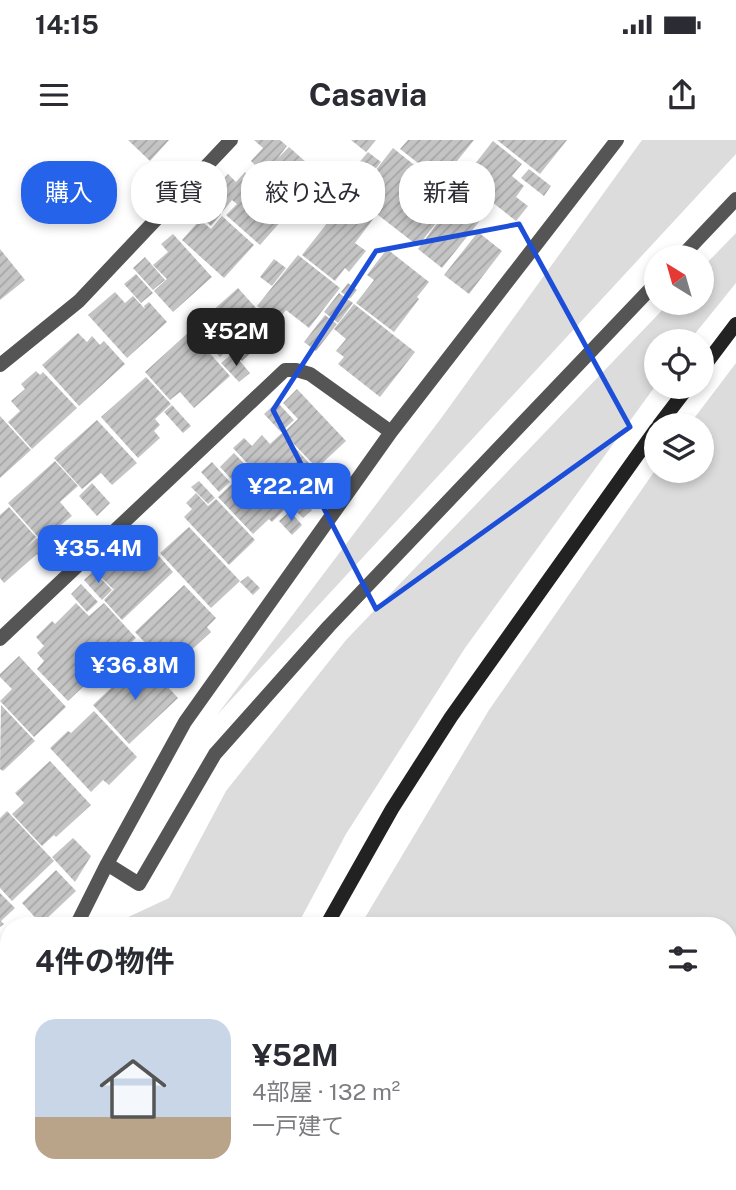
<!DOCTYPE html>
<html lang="ja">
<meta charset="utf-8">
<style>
:root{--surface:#fff;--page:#f7f7f7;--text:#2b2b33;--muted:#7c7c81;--line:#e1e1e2;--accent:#2563eb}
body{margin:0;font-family:"Public Sans","Noto Sans JP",sans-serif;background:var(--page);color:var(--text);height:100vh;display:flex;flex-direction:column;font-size:26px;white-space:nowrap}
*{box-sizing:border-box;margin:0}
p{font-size:23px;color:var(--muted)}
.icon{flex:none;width:38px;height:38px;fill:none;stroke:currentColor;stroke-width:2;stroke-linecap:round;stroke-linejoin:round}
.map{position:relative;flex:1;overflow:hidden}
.side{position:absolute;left:0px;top:777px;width:737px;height:273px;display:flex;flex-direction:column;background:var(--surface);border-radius:28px 28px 0 0;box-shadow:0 4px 10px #0003}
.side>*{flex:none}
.guide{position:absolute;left:21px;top:21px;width:695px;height:63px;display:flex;gap:14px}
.needle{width:46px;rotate:323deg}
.controls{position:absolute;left:644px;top:105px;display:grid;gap:14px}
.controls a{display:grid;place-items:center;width:70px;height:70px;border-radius:50%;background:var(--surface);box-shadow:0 4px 10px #0003;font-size:35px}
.price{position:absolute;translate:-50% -60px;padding:0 16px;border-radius:14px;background:var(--accent);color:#fff;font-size:23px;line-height:46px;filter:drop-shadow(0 2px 4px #0008)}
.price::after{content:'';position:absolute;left:50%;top:42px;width:21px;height:16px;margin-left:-10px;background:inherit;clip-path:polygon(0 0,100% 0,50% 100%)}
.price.current{background:#222;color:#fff}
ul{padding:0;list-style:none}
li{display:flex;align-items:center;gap:21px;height:175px;padding:0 35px}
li+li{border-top:2px solid var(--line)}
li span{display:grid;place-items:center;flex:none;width:196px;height:140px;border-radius:21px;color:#555}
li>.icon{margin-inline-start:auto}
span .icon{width:84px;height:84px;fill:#fffc;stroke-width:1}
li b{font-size:30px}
h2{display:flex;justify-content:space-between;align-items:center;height:84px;padding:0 35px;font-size:30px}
.pill{padding:0 24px;border-radius:28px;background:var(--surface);box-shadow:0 4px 10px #0003;font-size:24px;line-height:63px}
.pill.current{background:var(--accent);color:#fff}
.status{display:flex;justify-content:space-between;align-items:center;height:49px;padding:0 35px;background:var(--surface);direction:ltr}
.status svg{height:19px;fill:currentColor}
header{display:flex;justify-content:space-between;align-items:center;height:91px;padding:0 35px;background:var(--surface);font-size:32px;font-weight:700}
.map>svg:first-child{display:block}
</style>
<div class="status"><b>14:15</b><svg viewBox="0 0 49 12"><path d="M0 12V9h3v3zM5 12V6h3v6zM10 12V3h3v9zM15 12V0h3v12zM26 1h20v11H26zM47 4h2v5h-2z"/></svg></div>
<header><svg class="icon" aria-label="menu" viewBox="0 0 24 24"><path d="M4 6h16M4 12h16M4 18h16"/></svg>Casavia<svg class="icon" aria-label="share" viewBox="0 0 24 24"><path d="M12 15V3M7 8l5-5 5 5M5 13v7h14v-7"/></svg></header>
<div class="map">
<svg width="736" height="1050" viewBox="0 0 736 1050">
<defs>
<pattern id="building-hatch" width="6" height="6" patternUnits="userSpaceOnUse" patternTransform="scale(1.75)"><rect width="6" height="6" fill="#c4c4c4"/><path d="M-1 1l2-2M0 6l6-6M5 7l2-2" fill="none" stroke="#a7a7a7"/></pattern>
</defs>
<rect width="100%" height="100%" fill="#fff"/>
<path fill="#dcdcdc" d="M642,0H736V14L217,575L442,277Z
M736,93V143L689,201H656V245L465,508L346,694L297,786H109L169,758L226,651L346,500L669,163H702V128Z
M736,223V855L728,871V786H360L489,570L656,329L702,331V285H689Z
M9,1010V1041H168L164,1050H0V1031Z
M223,1041H642L638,1050H219Z"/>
<path fill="#a3a3a3" d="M736,855V1050H638L642,1041H728V871Z"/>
<path fill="url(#building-hatch)" d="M128,0H169L150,21Z
M254,0H280L287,6L277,19L289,7L326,40L295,75L249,35L257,27L251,21L263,8Z
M351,0H376L366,12Z
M408,0H474L441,41L400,9Z
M497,0H567L540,34Z
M493,1L522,24L512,36L524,46L516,57L528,66L516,81L463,39Z
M393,8L423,32L408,52L440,78L418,106L355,57Z
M368,12L381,22L369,37L356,26Z
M529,29L551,46L544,56L521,38Z
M245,32L289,72L260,105L226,75L237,64L232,60L222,72L201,54L211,42L216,47L228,34L236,42Z
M452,39L490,68L442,128L418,109L442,77L430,67Z
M327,43L344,58L330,74L312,59Z
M200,55L221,74L211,86L190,67Z
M347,58L374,78L355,103L366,111L349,132L345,128L335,141L302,115Z
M222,76L254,105L224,138L182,100L200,80L211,89Z
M478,92L502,111L469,154L444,135Z
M173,94L212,137L173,172L154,151L167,139L153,125L168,112L161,104Z
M0,109L25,140L0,160Z
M387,109L429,142L417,157L419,159L394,192L356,163L374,140L367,135Z
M298,115L340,148L309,188L286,170L277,181L257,166Z
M145,117L165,140L153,150L133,128Z
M274,119L286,128L272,146L260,137Z
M136,134L153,153L141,163L124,144Z
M348,143L357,150L350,159L341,152Z
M238,148L276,190L242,221L230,208L220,217L193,188Z
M115,152L125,163L133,156L145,169L144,166L149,162L167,182L127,218L88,175Z
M339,153L353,163L338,183L324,172Z
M354,164L415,212L380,257L338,224L344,217L336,211L346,199L334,189Z
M325,175L337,184L316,211L304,202Z
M190,191L230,236L194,268L180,252L170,260L145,232Z
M78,193L87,202L92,196L100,205L104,201L125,224L79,266L42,225Z
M233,213L250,233L239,242L221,223Z
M36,231L40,235L43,232L77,268L32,309L8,282L20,271L11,261L25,249L21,244Z
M146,237L171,264L155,279L160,285L154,291L160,298L138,318L101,277Z
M297,249L346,301L317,328L283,293L298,279L283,263Z
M277,262L294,280L281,292L264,274Z
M172,265L191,286L183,293L164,272Z
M0,276L31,310L0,338Z
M97,280L137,323L112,345L101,333L82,349L54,318Z
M282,293L318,333L285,364L233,308L244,298L252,306L262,295L270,304Z
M234,313L286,368L272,382L269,379L253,394L218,357L234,342L220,327Z
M55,321L78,346L60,362L72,376L51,393L47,388L38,397L8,363Z
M212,322L230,342L219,352L201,332Z
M199,341L215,358L208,364L191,347Z
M92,343L110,363L97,376L79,356Z
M196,353L208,366L216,359L255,400L229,425L184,377L192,369L186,363Z
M299,357L312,370L303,378L290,365Z
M9,367L36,397L27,407L37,398L56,419L48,427L37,414L4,443L0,438V375Z
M290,371L302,385L292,395L279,381Z
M189,387L240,441L211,468L160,413Z
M149,405L173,432L122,480L104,460L115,448L113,449L100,436L132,406L139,414Z
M94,431L112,450L102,460L84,440Z
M248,436L260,448L253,455L240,442Z
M81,444L98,462L87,472L71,454Z
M184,445L216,478L207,487L211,492L186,515L178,507L163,522L135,492Z
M76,463L89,476L104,463L136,498L101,531L91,520L100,531L68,561L37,529L44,521L37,513L44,506L36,497L52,481L55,484Z
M19,516L66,567L34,597L0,561L12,549L0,537V534Z
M142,519L178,558L129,604L93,565Z
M1,565L35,601L3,631L0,629Z
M94,571L137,617L109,645L103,640L91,652L50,608L68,591L71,593Z
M50,621L91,665L56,697L54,695L42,706L12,674L24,663L15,653Z
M7,671L54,721L12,761L0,748V678Z
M73,698L91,716L75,742L52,717Z
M56,730L76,751L41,784L22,763Z
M0,753L15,768L1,781L4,784L0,787Z
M9,797V834L0,825V805Z
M0,836L9,845V866L0,875Z"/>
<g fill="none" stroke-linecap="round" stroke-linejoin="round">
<path stroke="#555" stroke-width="14" d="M681,117L736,59
M0,225L79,161L231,0
M0,499L285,230H296L310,234L391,292
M107,724L139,744L215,614L329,486L656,143
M76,786L107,724L185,582L391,292L617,0
M0,963L9,942"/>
<path stroke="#222" stroke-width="14" d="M702,229L736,184
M659,285L688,247
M326,786L392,669L451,577L656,289
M185,1050L189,1041"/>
</g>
<path fill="none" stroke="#1d4ed8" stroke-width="5" stroke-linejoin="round" d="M519,84L630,287L376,469L273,270L376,111Z"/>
</svg>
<div class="controls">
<a><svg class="needle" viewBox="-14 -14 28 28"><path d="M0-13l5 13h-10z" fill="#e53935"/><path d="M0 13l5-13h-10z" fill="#7c7c81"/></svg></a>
<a><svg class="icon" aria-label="locate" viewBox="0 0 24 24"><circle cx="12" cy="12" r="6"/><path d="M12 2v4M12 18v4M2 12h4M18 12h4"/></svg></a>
<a><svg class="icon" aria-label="layers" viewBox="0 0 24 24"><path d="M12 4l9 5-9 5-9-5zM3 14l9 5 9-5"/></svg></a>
</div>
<b class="price current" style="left:236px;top:228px">¥52M</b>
<b class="price" style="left:291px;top:383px">¥22.2M</b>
<b class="price" style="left:98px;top:445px">¥35.4M</b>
<b class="price" style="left:135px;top:562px">¥36.8M</b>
<div class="guide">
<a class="pill current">購入</a>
<a class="pill">賃貸</a>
<a class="pill">絞り込み</a>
<a class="pill">新着</a>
</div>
<section class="side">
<h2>4件の物件<svg class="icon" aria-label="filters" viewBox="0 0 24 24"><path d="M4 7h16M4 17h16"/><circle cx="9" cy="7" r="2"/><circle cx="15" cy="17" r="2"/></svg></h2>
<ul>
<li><span style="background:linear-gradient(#c9d6e8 70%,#b9a48a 0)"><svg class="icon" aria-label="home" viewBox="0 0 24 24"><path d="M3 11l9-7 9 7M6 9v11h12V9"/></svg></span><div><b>¥52M</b><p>4部屋 · 132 m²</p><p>一戸建て</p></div></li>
</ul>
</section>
</div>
